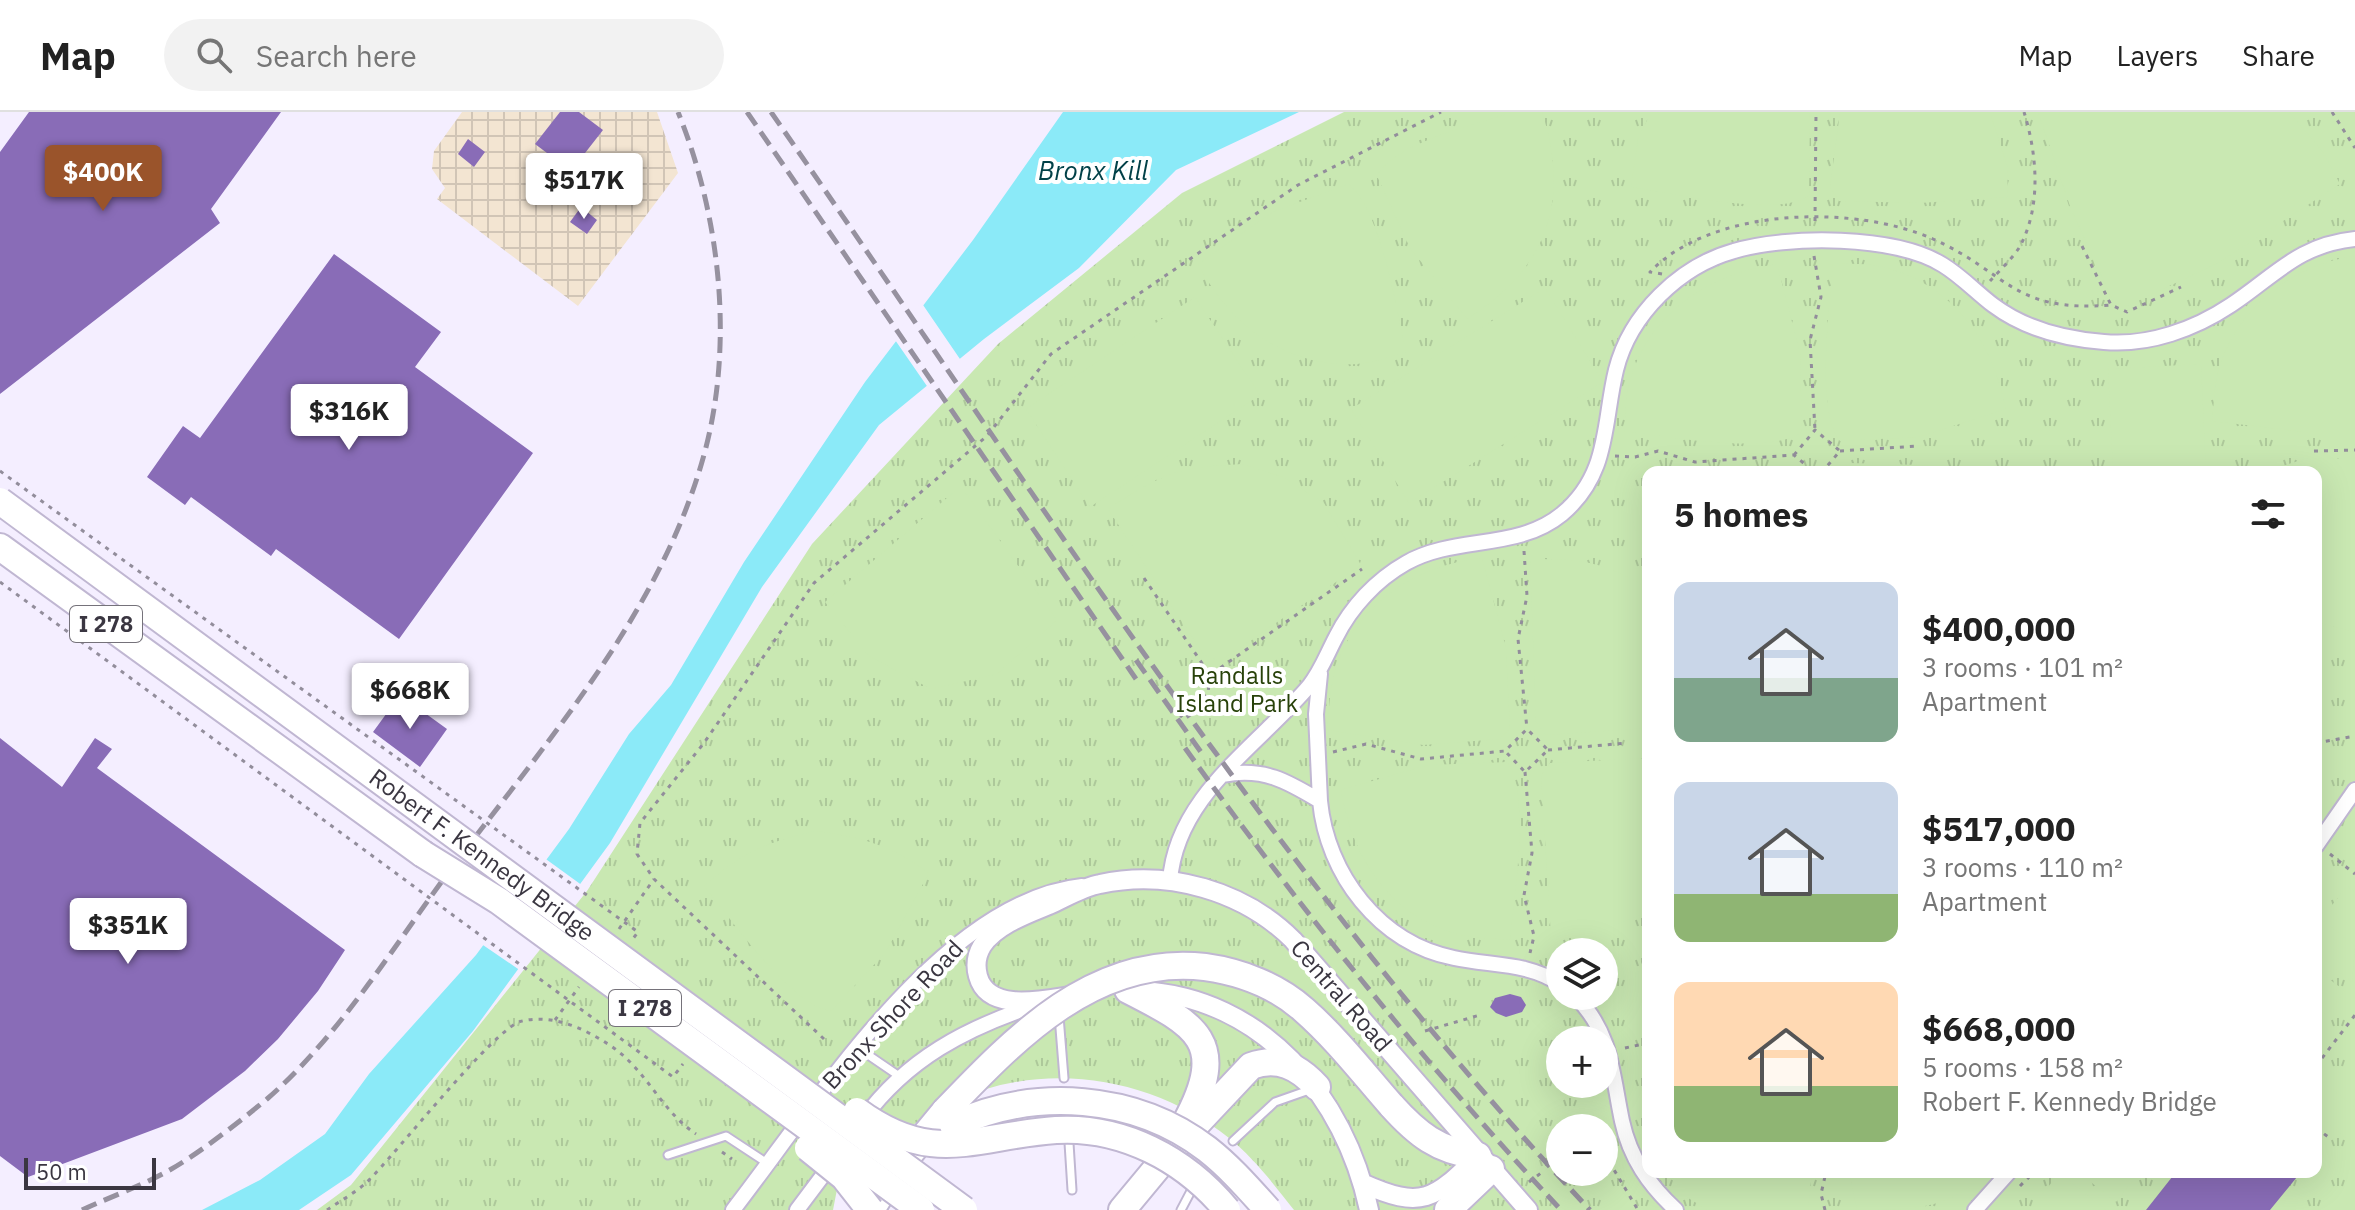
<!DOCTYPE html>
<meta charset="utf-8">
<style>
:root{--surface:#fff;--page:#f2f2f2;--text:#222;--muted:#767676;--line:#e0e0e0;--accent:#9a542b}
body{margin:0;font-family:"IBM Plex Sans",sans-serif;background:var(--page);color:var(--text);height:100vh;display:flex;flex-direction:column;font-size:30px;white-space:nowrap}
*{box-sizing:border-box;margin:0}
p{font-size:26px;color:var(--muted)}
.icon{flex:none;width:44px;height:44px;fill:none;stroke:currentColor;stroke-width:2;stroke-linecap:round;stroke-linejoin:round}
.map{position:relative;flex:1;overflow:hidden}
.panel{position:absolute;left:1642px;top:354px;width:680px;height:712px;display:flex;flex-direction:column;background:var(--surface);border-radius:16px;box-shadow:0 8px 32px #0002}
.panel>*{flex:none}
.controls{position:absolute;left:1546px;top:826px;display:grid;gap:16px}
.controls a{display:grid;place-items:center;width:72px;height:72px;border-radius:50%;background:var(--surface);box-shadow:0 8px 32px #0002;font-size:40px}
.scale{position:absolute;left:24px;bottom:20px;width:132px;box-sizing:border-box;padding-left:8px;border:4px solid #3a3641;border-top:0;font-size:22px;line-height:28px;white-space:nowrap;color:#3a3641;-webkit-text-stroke:6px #fff;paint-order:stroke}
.price{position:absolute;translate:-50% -68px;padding:0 18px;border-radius:8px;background:#fff;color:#222;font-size:26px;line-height:52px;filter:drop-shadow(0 2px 4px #0008)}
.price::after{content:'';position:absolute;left:50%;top:48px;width:24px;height:18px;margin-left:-12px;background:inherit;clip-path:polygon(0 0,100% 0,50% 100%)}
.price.on{background:var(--accent);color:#fff}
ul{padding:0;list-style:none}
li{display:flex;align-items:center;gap:24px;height:200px;padding:0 32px}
li span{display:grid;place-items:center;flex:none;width:224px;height:160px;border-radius:16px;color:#555}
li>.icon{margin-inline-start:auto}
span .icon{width:96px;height:96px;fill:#fffc;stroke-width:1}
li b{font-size:34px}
h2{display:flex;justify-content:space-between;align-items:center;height:96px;padding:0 32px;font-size:34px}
header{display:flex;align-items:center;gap:48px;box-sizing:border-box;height:112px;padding:0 40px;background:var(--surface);border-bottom:2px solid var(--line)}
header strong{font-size:38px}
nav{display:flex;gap:44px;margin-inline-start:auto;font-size:28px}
.search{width:560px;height:72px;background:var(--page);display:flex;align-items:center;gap:20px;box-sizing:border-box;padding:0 28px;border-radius:44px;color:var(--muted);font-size:30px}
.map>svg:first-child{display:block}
</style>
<header>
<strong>Map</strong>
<div class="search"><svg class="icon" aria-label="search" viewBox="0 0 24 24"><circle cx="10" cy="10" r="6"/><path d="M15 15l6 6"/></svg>Search here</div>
<nav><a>Map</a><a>Layers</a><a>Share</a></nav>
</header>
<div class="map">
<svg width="2355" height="1098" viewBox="0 0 2355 1098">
<defs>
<pattern id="industrial-grid" width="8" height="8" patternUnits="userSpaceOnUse" patternTransform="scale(2)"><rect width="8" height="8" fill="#f3e5d2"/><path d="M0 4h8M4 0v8" fill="none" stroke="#d1c5b6"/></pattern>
<pattern id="park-tufts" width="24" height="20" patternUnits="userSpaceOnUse" patternTransform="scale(2)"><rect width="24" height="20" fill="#c9e8b2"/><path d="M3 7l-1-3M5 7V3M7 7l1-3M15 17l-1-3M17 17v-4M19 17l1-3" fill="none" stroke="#adc89a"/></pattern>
</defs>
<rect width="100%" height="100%" fill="#f4eeff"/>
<path fill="url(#industrial-grid)" d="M462,0H657L678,61L578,194L437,87L445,76L432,57L434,39Z"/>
<path fill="url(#park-tufts)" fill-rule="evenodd" d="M1344,0H2355V1098H1294C1275,1074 1254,1046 1229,1026C1152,964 1040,946 949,992C909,1012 875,1040 839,1067L833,1098H317L351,1073L587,779L812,432L998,232L1182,81ZM1648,360H2316V1060H1648ZM1560,840H1604V884H1560ZM1560,928H1604V972H1560ZM1560,1016H1604V1060H1560Z"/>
<path fill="#c9e8b2" d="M1514,0H1542C1571,89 1547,157 1467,207L1410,136L1377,64C1396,30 1477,12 1514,0Z
M1651,0H1810L1809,84C1776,106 1672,81 1631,75L1638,27Z
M1840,0H1990L2007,54L2008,85L1920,91L1839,89L1830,75Z
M2038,0H2289L2323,40L2340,72L2218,151L2127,194L2113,189L2071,97Z
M1348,72C1380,94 1397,200 1406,240C1391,244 1373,251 1357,252C1286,256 1230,213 1198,152L1273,100Z
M2355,144V320H2306L2212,309C2214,293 2214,275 2218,260C2235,197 2292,152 2355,144Z
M1833,151C1849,152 1867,151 1883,155C1953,172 1993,230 2006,297L1919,325L1840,329C1815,299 1830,193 1833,151Z
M1777,152L1800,241L1802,320C1770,344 1665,324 1624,319C1626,303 1625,285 1630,269C1650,200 1709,162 1777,152Z
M1545,176L1603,270L1409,391L1351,297Z
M1195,185L1260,283L1090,395L1026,297Z
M2201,252L2206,360H2113L2108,257Z
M2355,346V520L2316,510V360H2262L2305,347Z
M1850,351L1921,353L1971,360H1837Z
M1241,352L1283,365L1324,391L1361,453L1220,549L1204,543L1108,397C1165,361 1173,356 1241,352Z
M1648,377V446L1634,414L1629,383Z
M955,379L965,380L1057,508L997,562L931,577L869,544L825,490Z
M1482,446L1506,536L1510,616L1500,627L1423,633L1327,618C1329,602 1329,584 1333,568C1348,497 1414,453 1482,446Z
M1530,447C1585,447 1600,449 1648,476V616L1546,623L1536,610Z
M1648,646V800L1598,820L1551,825L1541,663L1550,651Z
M1507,650C1531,680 1514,787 1510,828C1494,826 1476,827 1460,823C1390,804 1352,746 1341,678L1428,653Z
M815,719C859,724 893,734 929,761L885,841L831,899C792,894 730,806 704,774C745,739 762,732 815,719Z
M2347,774L2355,780V818L2329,797Z
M2321,807L2355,834L2352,870L2316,841V813Z
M1648,836V914L1631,912L1636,864Z
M2316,857L2345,879L2326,903L2316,894Z
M2326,973L2355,995V1033L2316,1002V986Z
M1668,1060H1812L1808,1098H1708L1688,1086Z
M1849,1060H1985C1951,1098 1912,1098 1857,1098Z
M2078,1060H2125L2134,1067L2116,1090Z
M2059,1061L2106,1098H2059L2041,1084Z"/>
<path fill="#8beaf8" d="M1063,0H1299L1176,58L1079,156L984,227L879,313L762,475L610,731L473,919L351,1063L299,1098H202L260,1068L325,1022L369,962L476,843L569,717L629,622L671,573L744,450L865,270L973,128Z"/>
<path fill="#f4eeff" d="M921,190L962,250L929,277L893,225Z
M543,745L583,774L521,859L480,831Z"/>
<path fill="#896cb7" d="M29,0H281L211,97L220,111L0,282V40Z
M560,0H579L603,18L571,59L535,32Z
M468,27L485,40L474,55L458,42Z
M581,95L597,108L587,122L570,110Z
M334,142L441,220L415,255L533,341L399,527L276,437L271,444L191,385L185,393L147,365L183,314L200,326Z
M400,583L447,617L420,655L373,620Z
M0,626L62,675L95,626L112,637L97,656L345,838L318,879L278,927L245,959L182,1007L28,1065L0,1044Z
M1510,882L1521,885L1526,893L1522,900L1506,905L1496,901L1490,895L1495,886Z
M2176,1060H2301L2270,1098H2146Z"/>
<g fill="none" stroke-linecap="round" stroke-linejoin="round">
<defs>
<path id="service" d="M1059,904L1064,966
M858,936L899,964
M1233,1029L1275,990L1312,977
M1069,1031L1072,1078
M668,1043L726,1024L767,1051
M1181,1098L1191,1079"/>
<path id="minor" d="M1223,663C1263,655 1287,669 1320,689C1327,762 1379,831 1454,846C1491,854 1527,850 1560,872
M1320,689L1316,602L1320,562
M2316,734L2355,678
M1170,769C1176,684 1258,634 1309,574C1321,559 1327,542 1336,525C1351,495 1376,468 1406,451C1455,423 1517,439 1562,402C1610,362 1603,311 1616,258C1630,202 1680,154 1734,139C1787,123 1896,123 1943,153C1961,164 1976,180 1993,193C2025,217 2065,227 2104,230C2149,234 2195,217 2231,193C2276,163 2298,133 2355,127
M1575,884C1612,920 1612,962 1622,1009C1630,1046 1649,1073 1676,1098
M863,1007C907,947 966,916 1036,893
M733,1098C815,993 940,789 1082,774
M797,1098L833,1050
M1975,1098L2009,1060"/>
<path id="tertiary" d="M1140,879C1263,885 1345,985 1369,1098
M1071,884C1043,888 988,901 978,864C975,853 976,844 982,834C996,813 1027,802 1049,793C1065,786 1083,775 1100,772C1168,757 1244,779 1293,828L1528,1098
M1362,1071C1422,1098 1434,1088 1478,1044"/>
<path id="motorway" d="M0,435L423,742
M1128,878C1197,913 1229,930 1186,1010
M1391,993C1417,1022 1438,1039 1478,1044
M871,1098L893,1062L945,999
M1122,1098L1171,1039L1251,954C1278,944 1299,955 1317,975
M1448,1098L1491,1057"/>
</defs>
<use href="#service" stroke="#c0b7d2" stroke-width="11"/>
<use href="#minor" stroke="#c0b7d2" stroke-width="18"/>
<use href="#tertiary" stroke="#c0b7d2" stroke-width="22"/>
<use href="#motorway" stroke="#c0b7d2" stroke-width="30"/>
<path stroke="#928d9b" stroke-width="3" stroke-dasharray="4 6" stroke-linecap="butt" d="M2332,0L2355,36
M1815,109L1816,0
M2082,134L2111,193L2127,200L2181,175
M1814,144L1821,185L1810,228L1815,318
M1662,162L1650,160C1712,95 1854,92 1933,127C2009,161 2012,201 2111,193
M1990,169C1999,159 2011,148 2019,136C2042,95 2037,42 2024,0
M1840,339L1918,334
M2314,339L2355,338
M1794,343L1815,318L1840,339L1822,360
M1615,344L1635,345L1658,339L1695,350L1794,343L1814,360
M1524,439L1527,484L1518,527L1527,617
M1144,466L1210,563L1362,457
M1180,605L1208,581L1210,563
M2316,631L2355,624
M1548,638L1626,631
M1333,640L1366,632L1421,647L1505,639L1527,617L1548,638L1525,660L1505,639
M1525,660L1532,741L1524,783L1534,824L1530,841
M2330,742L2355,762
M619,817L654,767
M555,908L579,875
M1425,919L1480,903
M824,927L654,767L637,742L640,711L704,631L814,471L987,324L1051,242L1298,73L1441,0
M1625,936L1648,931
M2316,954L2355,903
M1592,1008L1595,1016
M2316,1016L2331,1027
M722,1040L732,1047
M1604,1041L1638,1098
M1529,1070L1545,1058
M2020,1074L2034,1060
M327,1098C340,1089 355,1081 367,1070C395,1043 496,914 522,909C553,902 583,916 608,932C646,956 660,998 696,1022
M1825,1098L1821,1082L1826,1060"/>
<use href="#service" stroke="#fff" stroke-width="7"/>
<use href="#minor" stroke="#fff" stroke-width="14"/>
<use href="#tertiary" stroke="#fff" stroke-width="18"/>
<use href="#motorway" stroke="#fff" stroke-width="26"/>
<path stroke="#96919f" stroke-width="5" stroke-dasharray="16 8" stroke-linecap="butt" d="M747,0L1136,567
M771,0C1031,375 1276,764 1590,1098
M1136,548L1203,643
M1185,636C1301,798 1425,952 1561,1098
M82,1098C110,1085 141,1074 168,1059C200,1041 239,1010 267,987C338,925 390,840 445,765C543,633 662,501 705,339C734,230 720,104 678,0"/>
<defs>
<g id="motorway-bridge">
<path id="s1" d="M0,389L964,1098"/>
<path d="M423,742L499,789L921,1098"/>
<path d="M857,999C933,1055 974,1024 1056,1018C1122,1014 1185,1047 1227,1098"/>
<path d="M945,999C1015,926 1095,842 1205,855C1241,860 1277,874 1304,898C1336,926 1363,961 1391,993"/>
<path d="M953,1013C1035,975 1135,982 1207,1037C1230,1055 1249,1077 1268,1098"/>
<path d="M808,1036L844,1065L870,1098"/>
</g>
</defs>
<use href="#motorway-bridge" stroke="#c0b7d2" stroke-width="30" stroke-linecap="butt"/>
<path stroke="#928d9b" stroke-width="3" stroke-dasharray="4 6" stroke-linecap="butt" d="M0,359L638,820L632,828
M0,470L673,965L683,952"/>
<use href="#motorway-bridge" stroke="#fff" stroke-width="26"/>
</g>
<g text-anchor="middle" stroke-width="8" stroke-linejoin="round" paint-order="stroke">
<g fill="#fff" stroke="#75727a" stroke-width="2">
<rect x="70" y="494" width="72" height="36" rx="6"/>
<rect x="609" y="878" width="72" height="36" rx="6"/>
</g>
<g font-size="22" font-weight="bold" fill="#3a3641">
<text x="106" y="520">I 278</text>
<text x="645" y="904">I 278</text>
</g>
<g font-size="24" fill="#28420a" stroke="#fff">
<text x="1237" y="572">Randalls<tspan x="1237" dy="28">Island Park</tspan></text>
</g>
<g font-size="24" fill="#3a3641" stroke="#fff">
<text dy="8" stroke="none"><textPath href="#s1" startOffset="598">Robert F. Kennedy Bridge</textPath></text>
<text transform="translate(1341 884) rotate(49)" y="8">Central Road</text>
<text transform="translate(893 903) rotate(-47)" y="8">Bronx Shore Road</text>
</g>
<g font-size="26" font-style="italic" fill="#024148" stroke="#fff">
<text x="1093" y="68">Bronx Kill</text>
</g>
</g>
</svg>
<div class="controls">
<a><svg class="icon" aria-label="layers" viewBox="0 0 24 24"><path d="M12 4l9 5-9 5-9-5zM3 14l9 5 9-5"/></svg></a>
<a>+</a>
<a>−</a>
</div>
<div class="scale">50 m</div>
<b class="price on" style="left:103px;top:101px">$400K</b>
<b class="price" style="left:584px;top:109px">$517K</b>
<b class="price" style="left:349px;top:340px">$316K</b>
<b class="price" style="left:410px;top:619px">$668K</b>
<b class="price" style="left:128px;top:854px">$351K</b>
<section class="panel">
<h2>5 homes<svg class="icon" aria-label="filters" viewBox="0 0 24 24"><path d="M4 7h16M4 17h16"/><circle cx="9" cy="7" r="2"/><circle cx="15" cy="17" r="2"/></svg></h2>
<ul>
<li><span style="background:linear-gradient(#c9d6e8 60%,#7fa58c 0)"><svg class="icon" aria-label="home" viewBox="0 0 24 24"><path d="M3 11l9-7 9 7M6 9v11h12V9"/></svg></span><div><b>$400,000</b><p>3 rooms · 101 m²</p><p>Apartment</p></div></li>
<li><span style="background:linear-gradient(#c9d6e8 70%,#8fb573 0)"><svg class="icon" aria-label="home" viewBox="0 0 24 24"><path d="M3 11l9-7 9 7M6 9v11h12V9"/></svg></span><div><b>$517,000</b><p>3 rooms · 110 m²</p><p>Apartment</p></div></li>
<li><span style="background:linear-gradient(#ffd9b3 65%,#8fb573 0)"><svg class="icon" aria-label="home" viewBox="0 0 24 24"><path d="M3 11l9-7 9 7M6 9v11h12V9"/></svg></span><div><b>$668,000</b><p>5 rooms · 158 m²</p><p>Robert F. Kennedy Bridge</p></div></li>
</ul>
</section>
</div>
